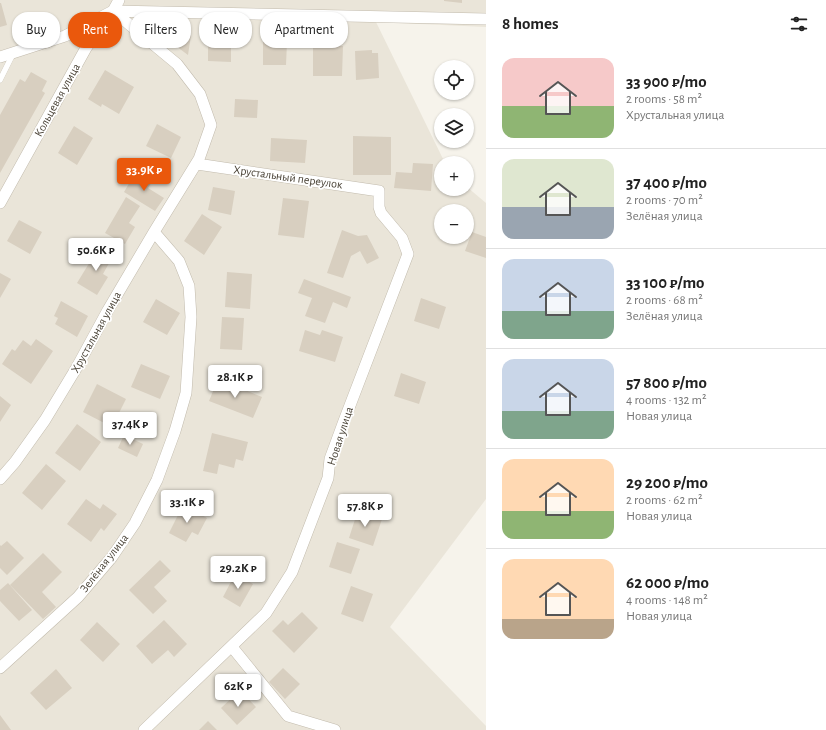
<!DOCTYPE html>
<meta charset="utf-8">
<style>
:root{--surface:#fff;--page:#f6f6f6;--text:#222;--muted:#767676;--line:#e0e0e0;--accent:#ea580c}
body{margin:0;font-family:"Alegreya Sans",sans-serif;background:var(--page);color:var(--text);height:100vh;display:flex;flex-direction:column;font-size:15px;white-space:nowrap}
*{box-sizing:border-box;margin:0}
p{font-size:13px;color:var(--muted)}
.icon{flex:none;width:22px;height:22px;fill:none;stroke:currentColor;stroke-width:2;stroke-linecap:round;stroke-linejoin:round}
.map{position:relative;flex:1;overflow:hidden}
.side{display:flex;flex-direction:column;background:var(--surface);width:340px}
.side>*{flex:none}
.hud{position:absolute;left:12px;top:12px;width:380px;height:36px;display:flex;gap:8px}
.controls{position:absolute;left:434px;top:60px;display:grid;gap:8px}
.controls a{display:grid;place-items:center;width:40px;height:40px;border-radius:50%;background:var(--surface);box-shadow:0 1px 3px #0004;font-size:20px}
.price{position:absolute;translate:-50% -34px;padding:0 9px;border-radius:4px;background:#fff;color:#222;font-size:13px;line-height:26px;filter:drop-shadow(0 1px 2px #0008)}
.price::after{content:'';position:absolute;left:50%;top:24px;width:12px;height:9px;margin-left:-6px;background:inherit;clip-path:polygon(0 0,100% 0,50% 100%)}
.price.selected{background:var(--accent);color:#fff}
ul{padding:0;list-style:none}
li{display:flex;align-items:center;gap:12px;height:100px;padding:0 16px}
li+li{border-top:1px solid var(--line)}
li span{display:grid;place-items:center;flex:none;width:112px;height:80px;border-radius:12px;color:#555}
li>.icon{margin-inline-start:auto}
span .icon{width:48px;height:48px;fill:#fffc;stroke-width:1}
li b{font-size:17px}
h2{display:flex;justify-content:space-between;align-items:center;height:48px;padding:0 16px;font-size:17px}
.pill{padding:0 14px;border-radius:16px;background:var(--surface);box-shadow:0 1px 3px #0004;font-size:14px;line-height:36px}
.pill.selected{background:var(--accent);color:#fff}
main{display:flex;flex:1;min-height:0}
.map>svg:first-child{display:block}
</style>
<main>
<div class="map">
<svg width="486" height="730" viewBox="0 0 486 730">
<rect width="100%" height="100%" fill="#f6f3eb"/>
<path fill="#eae5d9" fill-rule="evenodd" d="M0,0H486V27L376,22L445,163H441V189H467V187L486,203V499L390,627L486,726V730H0ZM441,211H467V237H441Z"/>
<path fill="#d8cfc0" d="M444,0H462V3L444,1Z
M0,3H1L7,25L0,27Z
M313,33H327V38H334L333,46H343L342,76H313Z
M191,35L188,55L165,38Z
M208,38H231V62L208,61Z
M263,42H287L286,65H263Z
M372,50V53H378L379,78L356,80L355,51Z
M105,70L134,87L119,114L102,104L101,107L88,99Z
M31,72L47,81L42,91L45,93L0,173V115L20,79L25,82Z
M235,99L258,100L257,118L234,117Z
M157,124L181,137L171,158L146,146Z
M74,126L93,138L77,165L58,153Z
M353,136L391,137V175H353Z
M271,138L307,140L305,163L270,161Z
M413,163L433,164L431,191L394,188L396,172L412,173Z
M143,174L153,180L148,188L164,198L155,211L124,192L134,175L140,178Z
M213,187L235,191L231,215L208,210Z
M126,197L140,206L129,223L135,227L125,244L105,233Z
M283,198L309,201L304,238L278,235Z
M202,214L222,227L204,255L184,241Z
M19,220L42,232L30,254L7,241Z
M342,230L358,236L367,235L379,258L367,264L360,251L351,256L343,278L327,273Z
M472,232L486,237V258L465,251Z
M99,247L113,256L103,274L108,277L97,295L77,283Z
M227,272L252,274L250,309L225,307Z
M0,273L11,279L0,298Z
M304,279L351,297L347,308L333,302L325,323L305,316L312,298L298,293Z
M421,298L446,307L439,329L414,321Z
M156,299L180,313L167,335L143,322Z
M61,301L88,316L77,337L55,324L58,318L54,316Z
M222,317L244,318L242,350L220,349Z
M305,330L320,335L322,330L343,337L335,362L299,351Z
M36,339L53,351L31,384L2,364L12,349L15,351L23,340L31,346Z
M141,364L170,376L160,399L131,387Z
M401,373L426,382L419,404L394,396Z
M218,379L262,397L253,418L209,401Z
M97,384L126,399L112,427L83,412Z
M0,396L11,405L0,422Z
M77,424L101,442L80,471L55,453Z
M212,433L248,442L243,461L236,459L234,468L219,464L217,474L203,471Z
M124,435L143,444L137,457L118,448Z
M46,464L66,481L42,510L22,493Z
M86,499L100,509L103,504L117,514L104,531L101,528L91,542L67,524Z
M183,505L207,518L198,535L192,532L186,542L169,533Z
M358,510L382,519L373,546L349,538Z
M7,541L24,558L7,575L0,568V545L1,546Z
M337,542L360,549L351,574L329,567Z
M43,553L62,572L42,592L56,607L43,619L10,585Z
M160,560L171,571L154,587L167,601L153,614L129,590Z
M235,574L253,584L240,607L223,597Z
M8,583L32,610L19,621L0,601V590Z
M351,586L373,594L363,622L341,614Z
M302,612L318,628L294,653L272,631L283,620L288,625Z
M164,620L187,644L174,657L168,650L152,664L136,646Z
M97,622L120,644L103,662L80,640Z
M283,668L300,684L285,699L269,682Z
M56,669L72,688L46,710L30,693Z
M240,690L256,707L237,725L221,708Z
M0,715L11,730H0Z
M208,721L217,730H199Z"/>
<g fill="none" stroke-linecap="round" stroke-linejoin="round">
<defs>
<path id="lane" d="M0,80L13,54"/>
<path id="street" d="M0,57L65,36L113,11L486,19
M0,203L86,48L113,11L119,0
M0,479L15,462L45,420L77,367L108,310L154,232L199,159L211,125L200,94L177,64L113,11
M232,647L288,716L335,730
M0,668L78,597L112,557L135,523L157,480L175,431L186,393L191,317L189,286L179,261L154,232
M144,730L266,613L292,572L328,478L330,459L344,421L408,254L402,238L381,213L379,207V191L197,164"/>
</defs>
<use href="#lane" stroke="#c2bbad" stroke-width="6"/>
<use href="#street" stroke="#c2bbad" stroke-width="12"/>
<use href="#lane" stroke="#fff" stroke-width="5.5"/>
<use href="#street" stroke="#fff" stroke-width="11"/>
</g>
<g text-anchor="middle" stroke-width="3.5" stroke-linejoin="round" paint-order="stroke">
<g font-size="12" fill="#4b4438" stroke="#fff">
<text transform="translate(57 100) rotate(-61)" y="4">Кольцевая улица</text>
<text transform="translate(288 177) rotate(8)" y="4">Хрустальный переулок</text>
<text transform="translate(96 332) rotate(-61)" y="4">Хрустальная улица</text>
<text transform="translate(340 436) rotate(-72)" y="4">Новая улица</text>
<text transform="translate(104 563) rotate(-52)" y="4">Зелёная улица</text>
</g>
</g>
</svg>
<div class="controls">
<a><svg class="icon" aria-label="locate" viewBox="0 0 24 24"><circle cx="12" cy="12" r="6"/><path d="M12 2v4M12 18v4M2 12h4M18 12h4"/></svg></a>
<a><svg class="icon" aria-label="layers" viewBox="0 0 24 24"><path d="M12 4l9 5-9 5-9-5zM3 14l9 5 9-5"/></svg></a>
<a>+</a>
<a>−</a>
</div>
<b class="price selected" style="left:144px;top:192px">33.9K ₽</b>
<b class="price" style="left:96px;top:272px">50.6K ₽</b>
<b class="price" style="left:235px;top:399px">28.1K ₽</b>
<b class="price" style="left:130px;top:446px">37.4K ₽</b>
<b class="price" style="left:187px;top:524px">33.1K ₽</b>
<b class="price" style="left:365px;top:528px">57.8K ₽</b>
<b class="price" style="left:238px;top:590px">29.2K ₽</b>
<b class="price" style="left:238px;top:708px">62K ₽</b>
<div class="hud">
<a class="pill">Buy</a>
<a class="pill selected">Rent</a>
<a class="pill">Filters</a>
<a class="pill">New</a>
<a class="pill">Apartment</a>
</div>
</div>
<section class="side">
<h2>8 homes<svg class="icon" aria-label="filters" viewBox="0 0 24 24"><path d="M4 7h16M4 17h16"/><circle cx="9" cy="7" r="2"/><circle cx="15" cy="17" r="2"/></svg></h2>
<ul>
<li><span style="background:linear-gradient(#f6c9c9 60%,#8fb573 0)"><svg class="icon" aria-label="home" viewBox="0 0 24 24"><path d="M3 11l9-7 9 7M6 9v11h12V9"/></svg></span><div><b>33 900 ₽/mo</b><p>2 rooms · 58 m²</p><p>Хрустальная улица</p></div></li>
<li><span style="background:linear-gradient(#dfe7d0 60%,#9aa5b1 0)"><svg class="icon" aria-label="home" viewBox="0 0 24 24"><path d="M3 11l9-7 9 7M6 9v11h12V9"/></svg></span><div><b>37 400 ₽/mo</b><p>2 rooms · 70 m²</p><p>Зелёная улица</p></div></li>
<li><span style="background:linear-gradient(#c9d6e8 65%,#7fa58c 0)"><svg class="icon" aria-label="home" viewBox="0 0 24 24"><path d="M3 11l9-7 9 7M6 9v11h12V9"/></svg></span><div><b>33 100 ₽/mo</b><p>2 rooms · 68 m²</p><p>Зелёная улица</p></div></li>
<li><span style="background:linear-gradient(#c9d6e8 65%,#7fa58c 0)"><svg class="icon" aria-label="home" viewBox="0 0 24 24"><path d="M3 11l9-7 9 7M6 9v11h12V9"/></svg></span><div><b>57 800 ₽/mo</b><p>4 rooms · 132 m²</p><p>Новая улица</p></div></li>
<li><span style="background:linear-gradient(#ffd9b3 65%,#8fb573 0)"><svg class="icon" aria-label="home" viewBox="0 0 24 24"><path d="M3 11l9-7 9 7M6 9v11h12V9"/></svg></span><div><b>29 200 ₽/mo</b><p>2 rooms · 62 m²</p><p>Новая улица</p></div></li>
<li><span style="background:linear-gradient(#ffd9b3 75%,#b9a48a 0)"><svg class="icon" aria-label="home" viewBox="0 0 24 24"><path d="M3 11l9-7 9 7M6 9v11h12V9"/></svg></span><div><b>62 000 ₽/mo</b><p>4 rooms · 148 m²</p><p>Новая улица</p></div></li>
</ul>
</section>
</main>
